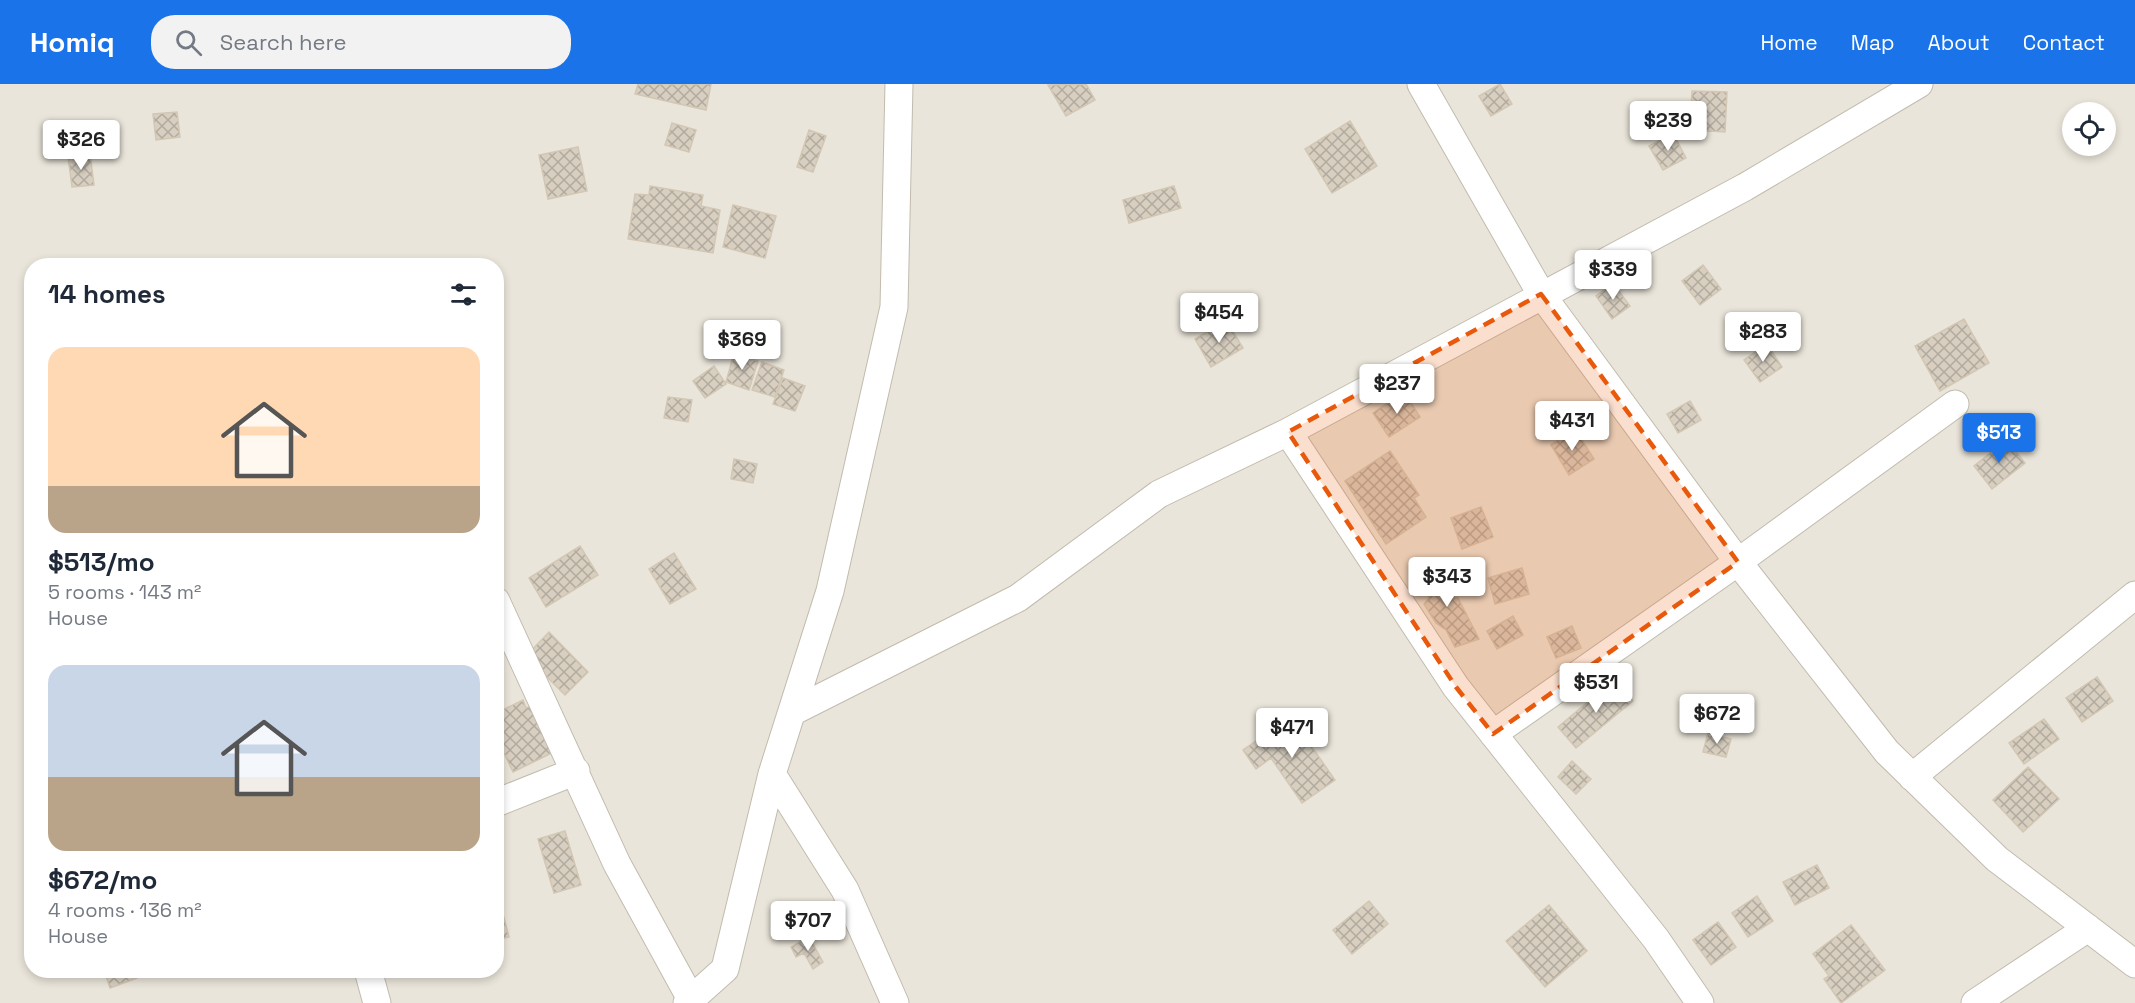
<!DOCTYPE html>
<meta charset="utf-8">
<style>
:root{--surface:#fff;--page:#f2f2f3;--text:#1f2937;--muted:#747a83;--accent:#1a73e8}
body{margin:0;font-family:"Space Grotesk",sans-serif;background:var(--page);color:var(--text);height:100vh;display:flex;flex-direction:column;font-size:22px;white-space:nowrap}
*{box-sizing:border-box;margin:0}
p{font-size:20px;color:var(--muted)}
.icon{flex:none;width:33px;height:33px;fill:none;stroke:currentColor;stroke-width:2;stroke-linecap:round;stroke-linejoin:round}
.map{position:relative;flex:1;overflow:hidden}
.side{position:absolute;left:24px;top:174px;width:480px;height:720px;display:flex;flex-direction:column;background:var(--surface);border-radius:24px;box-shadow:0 3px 9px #0003}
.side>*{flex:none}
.controls{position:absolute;left:2062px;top:18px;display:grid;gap:12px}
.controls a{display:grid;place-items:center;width:54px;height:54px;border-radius:50%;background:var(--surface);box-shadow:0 3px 9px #0003;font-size:30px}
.price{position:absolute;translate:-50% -51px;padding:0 14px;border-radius:6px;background:#fff;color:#222;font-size:20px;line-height:39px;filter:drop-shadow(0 2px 3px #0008)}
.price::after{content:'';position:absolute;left:50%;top:36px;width:18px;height:14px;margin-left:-9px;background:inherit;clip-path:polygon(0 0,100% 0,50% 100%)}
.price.current{background:var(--accent);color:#fff}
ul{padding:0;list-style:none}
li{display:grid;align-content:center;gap:12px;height:318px;padding:0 24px}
li span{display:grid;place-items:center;height:186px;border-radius:18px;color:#555}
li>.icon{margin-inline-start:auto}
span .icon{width:108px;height:108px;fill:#fffc;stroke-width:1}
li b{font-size:26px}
h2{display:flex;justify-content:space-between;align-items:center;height:72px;padding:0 24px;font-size:26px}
header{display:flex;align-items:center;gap:36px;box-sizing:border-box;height:84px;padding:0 30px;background:var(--accent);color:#fff}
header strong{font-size:28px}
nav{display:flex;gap:33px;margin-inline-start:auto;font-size:21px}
.search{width:420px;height:54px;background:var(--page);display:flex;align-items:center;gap:15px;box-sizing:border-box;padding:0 21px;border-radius:24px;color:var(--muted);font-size:22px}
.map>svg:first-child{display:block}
</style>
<header>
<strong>Homiq</strong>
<div class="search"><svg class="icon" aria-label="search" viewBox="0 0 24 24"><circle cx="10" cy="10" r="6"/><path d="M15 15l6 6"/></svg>Search here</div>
<nav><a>Home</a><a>Map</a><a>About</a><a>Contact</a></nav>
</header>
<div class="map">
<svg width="2135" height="919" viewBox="0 0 2135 919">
<defs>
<pattern id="building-cross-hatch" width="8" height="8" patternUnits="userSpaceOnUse" patternTransform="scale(1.5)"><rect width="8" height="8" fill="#d8cfc1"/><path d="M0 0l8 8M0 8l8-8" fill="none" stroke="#b1aa9e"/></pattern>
</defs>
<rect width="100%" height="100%" fill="#f6f3ec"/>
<path fill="#eae5da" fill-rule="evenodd" d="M0,0H2135V919H0ZM2073,28H2106V62H2073ZM32,182H496V886H32Z"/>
<path fill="url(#building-cross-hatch)" stroke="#d3c7b4" stroke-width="1.5" d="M638,0H711L706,26L635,10Z
M1086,0L1095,16L1066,32L1048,1Z
M1500,0L1512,20L1491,32L1479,12Z
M1692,7L1727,8L1725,48L1690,46Z
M177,28L180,53L156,56L153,30Z
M1350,37L1377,82L1332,109L1305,65Z
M672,39L696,46L689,68L665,61Z
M809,46L826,52L813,88L797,83Z
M1673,49L1686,74L1663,86L1649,62Z
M578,63L587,107L548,115L539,71Z
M90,70L94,101L72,103L68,73Z
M650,102L703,111L701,122L720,126L713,169L628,155L635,110L649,111Z
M1174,102L1181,124L1129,139L1123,116Z
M733,121L776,132L765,174L723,163Z
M1703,181L1721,205L1700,221L1682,197Z
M1613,199L1630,222L1612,235L1596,212Z
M1964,235L1989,279L1940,307L1915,262Z
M1226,236L1243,264L1211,283L1195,255Z
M1767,260L1782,283L1760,298L1744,276Z
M734,269L758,277L749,306L726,298Z
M762,278L784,286L775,313L752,306Z
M714,282L726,300L705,314L693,297Z
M783,294L805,302L795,327L773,320Z
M1404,308L1420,333L1389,353L1373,329Z
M668,313L692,316L688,338L664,334Z
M1690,317L1701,336L1678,349L1667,330Z
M1575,345L1594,375L1569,391L1551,361Z
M2007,356L2025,379L1992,405L1974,382Z
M1390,367L1419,411L1414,414L1426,433L1386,460L1345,397Z
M734,375L757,380L753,399L731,395Z
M1481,423L1493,453L1462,465L1451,434Z
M580,462L598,491L546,523L529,494Z
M674,469L696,505L670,520L649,485Z
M1443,484L1453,514H1458L1479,555L1455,563L1446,546L1436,539L1424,520L1429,514L1417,492Z
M1522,484L1529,510L1495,520L1488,494Z
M1513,532L1523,551L1497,565L1487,547Z
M1572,542L1581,564L1556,574L1547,553Z
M549,548L588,588L565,611L526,572Z
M2097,593L2113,617L2082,638L2066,614Z
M1615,595L1633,617L1576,664L1558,643Z
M523,616L526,624L535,620L558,666L513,688L503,667L496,671V629Z
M1291,633L1335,696L1302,719L1271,674L1256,685L1243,666Z
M2044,635L2059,655L2024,680L2009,659Z
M1708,649L1731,655L1726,673L1703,668Z
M1572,677L1591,695L1576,710L1558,693Z
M2028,683L2059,715L2023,748L1993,716Z
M565,747L581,801L554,809L538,755Z
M1817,781L1829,804L1795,821L1783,798Z
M1757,812L1773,837L1748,853L1732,829Z
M496,815H499L509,853L496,856Z
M1369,817L1388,840L1352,870L1333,846Z
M1549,821L1587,867L1545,903L1506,857Z
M1718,838L1736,863L1711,881L1693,856Z
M1851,841L1885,886L1841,919L1824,895L1829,892L1813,870Z
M809,853L823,878L813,885L804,869L796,873L791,863Z
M104,886H134L137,894L110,904Z"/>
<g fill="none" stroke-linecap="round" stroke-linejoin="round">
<defs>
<path id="minor" d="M1421,0L1541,210L1738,478L1887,668L1997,775L2135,880
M1288,348L1456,603L1656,855L1700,919
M496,517L617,780L692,917
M794,627L1018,514L1159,410L1288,348L1745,103L1919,0
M1493,650L1738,478L1955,320
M772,690L845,806L895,919
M1912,693L2135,511
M496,719L576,687
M368,886L377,919
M687,919L725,885L772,690L830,507L894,223L899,0
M1975,919L2088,844"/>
</defs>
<use href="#minor" stroke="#c2bbae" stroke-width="29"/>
<use href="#minor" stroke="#fff" stroke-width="27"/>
</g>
<path fill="#e8590c" fill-opacity="0.2" stroke="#e8590c" stroke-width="4.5" stroke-dasharray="12 8" stroke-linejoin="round" d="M1541,210L1738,478L1493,650L1456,603L1288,348Z"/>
</svg>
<div class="controls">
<a><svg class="icon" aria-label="locate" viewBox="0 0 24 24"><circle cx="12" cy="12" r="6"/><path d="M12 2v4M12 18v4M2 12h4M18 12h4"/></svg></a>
</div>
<b class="price" style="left:1668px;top:68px">$239</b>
<b class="price" style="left:81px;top:87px">$326</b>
<b class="price" style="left:1613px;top:217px">$339</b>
<b class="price" style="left:1219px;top:260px">$454</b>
<b class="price" style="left:1763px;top:279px">$283</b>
<b class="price" style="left:742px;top:287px">$369</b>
<b class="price" style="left:1397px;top:331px">$237</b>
<b class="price" style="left:1572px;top:368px">$431</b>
<b class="price current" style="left:1999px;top:380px">$513</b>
<b class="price" style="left:1447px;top:524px">$343</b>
<b class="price" style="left:1596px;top:630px">$531</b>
<b class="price" style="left:1717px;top:661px">$672</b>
<b class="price" style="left:1292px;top:675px">$471</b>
<b class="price" style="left:808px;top:868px">$707</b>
<section class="side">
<h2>14 homes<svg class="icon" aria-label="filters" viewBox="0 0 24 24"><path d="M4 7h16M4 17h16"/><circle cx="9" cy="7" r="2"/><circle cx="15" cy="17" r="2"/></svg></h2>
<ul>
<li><span style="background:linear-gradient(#ffd9b3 75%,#b9a48a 0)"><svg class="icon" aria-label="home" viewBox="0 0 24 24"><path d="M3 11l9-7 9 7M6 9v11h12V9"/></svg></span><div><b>$513/mo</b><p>5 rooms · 143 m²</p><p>House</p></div></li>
<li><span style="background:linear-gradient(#c9d6e8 60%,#b9a48a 0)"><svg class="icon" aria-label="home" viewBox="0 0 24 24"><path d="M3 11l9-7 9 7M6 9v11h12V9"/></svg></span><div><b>$672/mo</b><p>4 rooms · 136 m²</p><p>House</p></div></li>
</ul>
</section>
</div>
